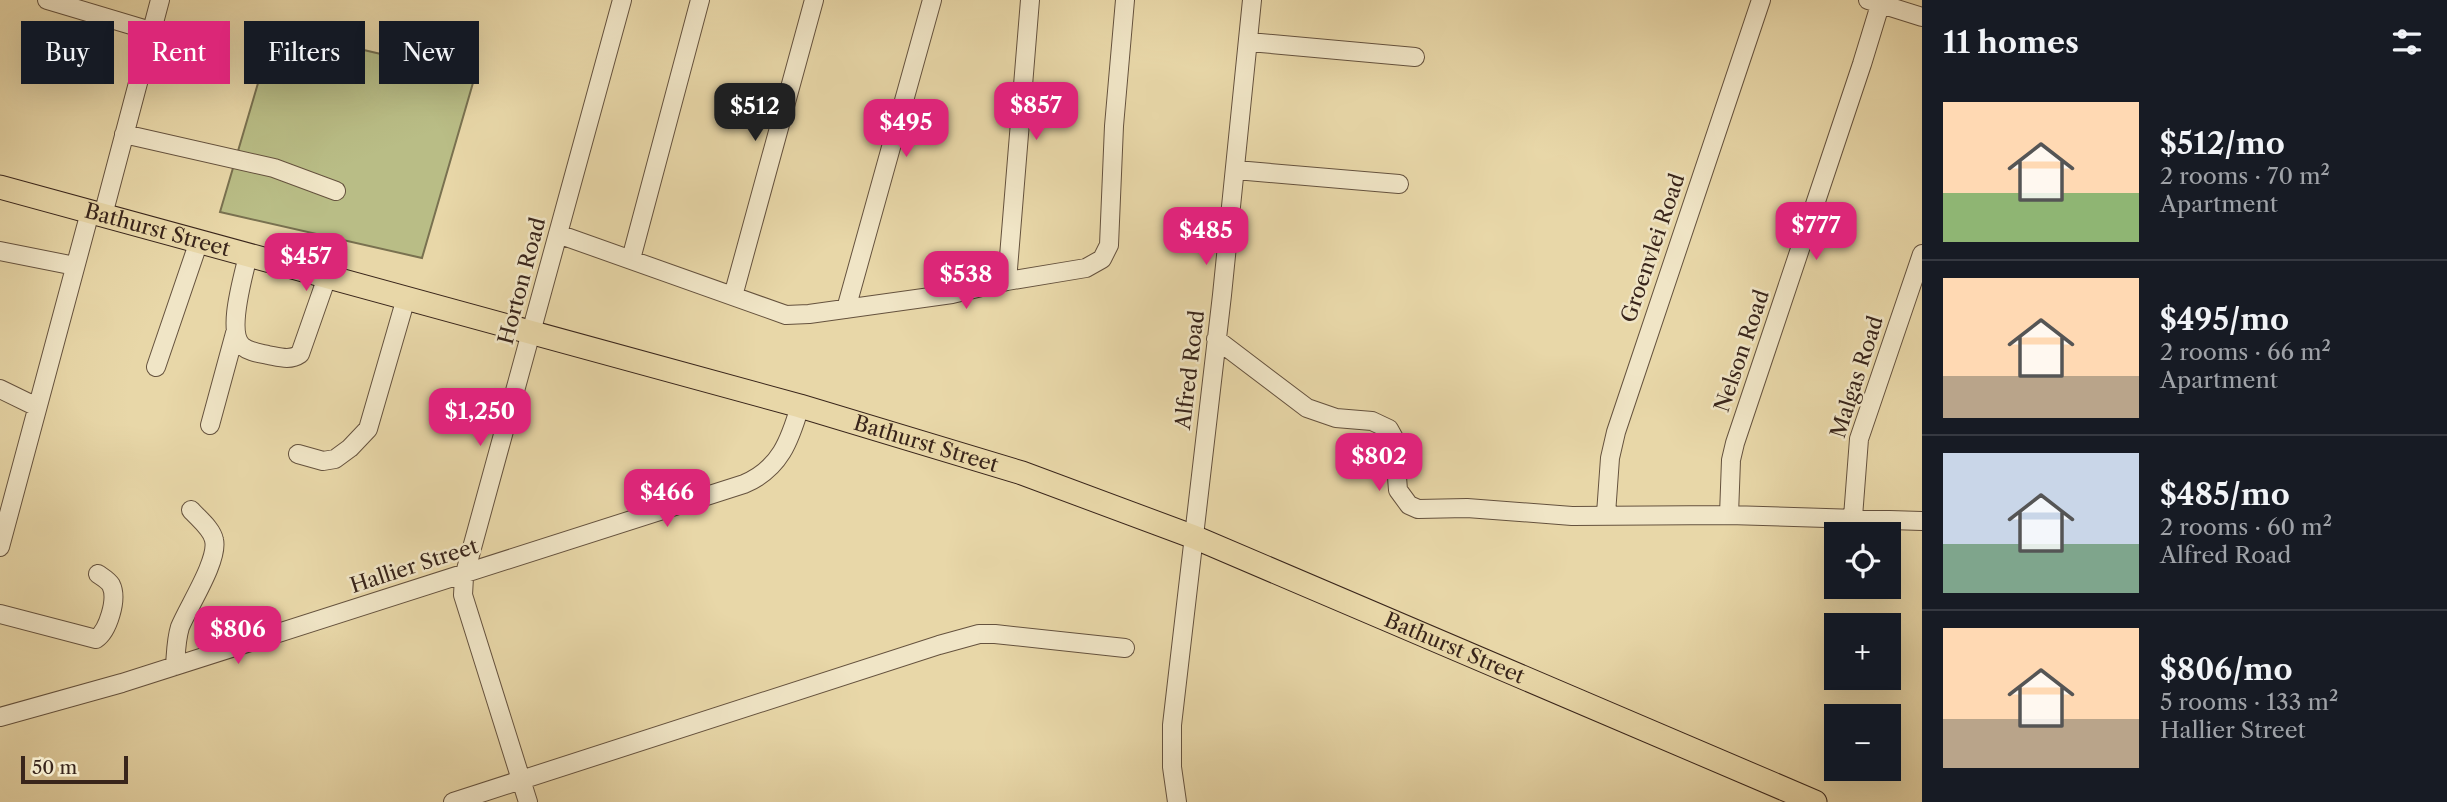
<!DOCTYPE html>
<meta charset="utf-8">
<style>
:root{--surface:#171b24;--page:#242831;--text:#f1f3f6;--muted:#9ea1a6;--line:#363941;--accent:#db2777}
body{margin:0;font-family:"Libre Caslon Text",serif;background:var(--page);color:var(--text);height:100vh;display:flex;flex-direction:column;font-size:26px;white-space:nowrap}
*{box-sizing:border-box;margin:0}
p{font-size:23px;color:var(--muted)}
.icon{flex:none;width:38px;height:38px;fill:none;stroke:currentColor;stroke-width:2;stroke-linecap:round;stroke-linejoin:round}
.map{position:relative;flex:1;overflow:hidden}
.drawer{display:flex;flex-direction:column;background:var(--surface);width:525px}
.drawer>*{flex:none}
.banner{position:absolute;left:21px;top:21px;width:665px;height:63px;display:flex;gap:14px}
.fabs{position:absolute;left:1824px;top:522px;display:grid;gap:14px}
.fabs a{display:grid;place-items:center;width:77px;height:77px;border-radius:0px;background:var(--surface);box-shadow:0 7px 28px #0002;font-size:35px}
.scale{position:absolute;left:21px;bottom:18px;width:107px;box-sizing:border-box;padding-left:7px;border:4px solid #39251b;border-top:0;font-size:19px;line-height:24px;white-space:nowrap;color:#39251b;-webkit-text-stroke:5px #f0e5c6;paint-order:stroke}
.price{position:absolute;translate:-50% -60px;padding:0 16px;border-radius:14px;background:var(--accent);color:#fff;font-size:23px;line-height:46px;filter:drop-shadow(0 2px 4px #0008)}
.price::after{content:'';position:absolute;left:50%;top:42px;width:21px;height:16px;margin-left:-10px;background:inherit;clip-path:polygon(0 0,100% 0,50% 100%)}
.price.current{background:#222;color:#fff}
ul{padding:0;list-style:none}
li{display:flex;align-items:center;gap:21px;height:175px;padding:0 21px}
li+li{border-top:2px solid var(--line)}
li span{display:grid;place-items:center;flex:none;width:196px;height:140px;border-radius:0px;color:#555}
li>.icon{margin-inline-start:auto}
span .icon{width:84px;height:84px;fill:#fffc;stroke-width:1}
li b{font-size:30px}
h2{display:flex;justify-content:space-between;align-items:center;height:84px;padding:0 21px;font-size:30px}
.pill{padding:0 24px;border-radius:0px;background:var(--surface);box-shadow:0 7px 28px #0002;font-size:24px;line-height:63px}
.pill.current{background:var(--accent);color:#fff}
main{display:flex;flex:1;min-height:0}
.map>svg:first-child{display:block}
</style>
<main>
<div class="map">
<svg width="1922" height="802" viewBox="0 0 1922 802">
<rect width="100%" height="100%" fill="#e8d7a8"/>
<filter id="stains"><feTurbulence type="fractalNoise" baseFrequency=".00286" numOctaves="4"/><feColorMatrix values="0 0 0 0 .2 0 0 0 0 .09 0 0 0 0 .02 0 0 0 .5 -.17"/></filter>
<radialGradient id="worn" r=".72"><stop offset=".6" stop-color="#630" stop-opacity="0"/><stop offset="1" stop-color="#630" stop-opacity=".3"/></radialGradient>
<path fill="#b9bd86" stroke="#797150" stroke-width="2" d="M274,29L475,76L422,258L220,212Z"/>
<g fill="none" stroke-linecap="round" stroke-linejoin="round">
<defs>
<path id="minor" d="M47,0L151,31
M1868,0L1922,17
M1249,42L1415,57
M124,134L274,168L336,191
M1236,170L1399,184
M103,215L160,0
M558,234L786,315L809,314L952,294L1007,281L1086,268L1102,259L1109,245L1114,126L1125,0
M0,251L75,266
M248,255C244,275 226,331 242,346C249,352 259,353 268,355C279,357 290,361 300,354L327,277
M631,259L700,0
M1007,281L1030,0
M733,296L814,0
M846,309L932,0
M1216,339L1307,408L1336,418L1372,421L1389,429L1394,438L1398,490L1409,505L1418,509L1467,508L1572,516L1729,515L1922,521
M156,367L199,241
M0,389L37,407
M210,425L235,333
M298,454L323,461L335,459L350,448L368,429L406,298
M1606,514L1610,458L1616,432L1761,0
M1729,515L1731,460L1735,443L1862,64L1880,5
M1853,517L1859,439L1922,254
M0,547L90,212
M0,614L96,639C108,631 118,599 111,585C108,580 102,577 98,574
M175,666C176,653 176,640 180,627C188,607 219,560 214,540C212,529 199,519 191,510
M0,717L122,683L744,484C780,469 790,440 800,406
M453,802L939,645L979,634H995L1125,648
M528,802L463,595L464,577L622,0
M1177,802L1172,767V725L1222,295L1252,0"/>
<g id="major">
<path id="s1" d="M0,187L800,406L1022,473L1194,537L1815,802"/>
</g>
</defs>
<use href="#minor" stroke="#65523e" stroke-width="20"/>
<use href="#major" stroke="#39251b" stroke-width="25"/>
<use href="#minor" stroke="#f0e5c6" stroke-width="18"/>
<use href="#major" stroke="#e8d7a8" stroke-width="23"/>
</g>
<g text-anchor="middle" stroke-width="5" stroke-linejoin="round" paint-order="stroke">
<g font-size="21" fill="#39251b" stroke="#f0e5c6">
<text dy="7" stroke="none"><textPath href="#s1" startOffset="163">Bathurst Street</textPath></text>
<text transform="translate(1653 248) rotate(-71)" y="7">Groenvlei Road</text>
<text transform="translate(522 281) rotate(-75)" y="7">Horton Road</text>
<text transform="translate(1742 351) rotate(-71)" y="7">Nelson Road</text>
<text transform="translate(1190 370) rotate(-83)" y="7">Alfred Road</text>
<text transform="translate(1857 377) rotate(-72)" y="7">Malgas Road</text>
<text dy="7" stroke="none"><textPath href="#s1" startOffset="961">Bathurst Street</textPath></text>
<text transform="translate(414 566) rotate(-18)" y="7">Hallier Street</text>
<text dy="7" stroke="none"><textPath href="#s1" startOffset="1528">Bathurst Street</textPath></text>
</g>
</g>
<rect width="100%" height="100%" filter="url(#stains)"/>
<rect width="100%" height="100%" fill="url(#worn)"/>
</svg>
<div class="fabs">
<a><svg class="icon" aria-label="locate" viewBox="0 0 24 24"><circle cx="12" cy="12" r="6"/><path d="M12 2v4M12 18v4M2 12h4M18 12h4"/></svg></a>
<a>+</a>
<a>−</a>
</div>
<div class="scale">50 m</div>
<b class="price" style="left:1036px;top:142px">$857</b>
<b class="price current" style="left:755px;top:143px">$512</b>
<b class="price" style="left:906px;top:159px">$495</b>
<b class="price" style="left:1816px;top:262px">$777</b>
<b class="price" style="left:1206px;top:267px">$485</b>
<b class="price" style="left:306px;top:293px">$457</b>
<b class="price" style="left:966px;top:311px">$538</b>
<b class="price" style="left:480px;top:448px">$1,250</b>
<b class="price" style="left:1379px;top:493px">$802</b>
<b class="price" style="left:667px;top:529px">$466</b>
<b class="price" style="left:238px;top:666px">$806</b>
<div class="banner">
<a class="pill">Buy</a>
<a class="pill current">Rent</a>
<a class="pill">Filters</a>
<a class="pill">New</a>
</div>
</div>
<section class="drawer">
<h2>11 homes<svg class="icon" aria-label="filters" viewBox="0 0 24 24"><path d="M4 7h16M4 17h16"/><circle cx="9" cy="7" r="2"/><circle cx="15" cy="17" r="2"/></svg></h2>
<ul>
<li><span style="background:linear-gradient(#ffd9b3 65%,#8fb573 0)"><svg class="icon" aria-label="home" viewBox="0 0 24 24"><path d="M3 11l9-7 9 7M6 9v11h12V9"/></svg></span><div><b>$512/mo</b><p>2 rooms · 70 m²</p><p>Apartment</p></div></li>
<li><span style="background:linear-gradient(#ffd9b3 70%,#b9a48a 0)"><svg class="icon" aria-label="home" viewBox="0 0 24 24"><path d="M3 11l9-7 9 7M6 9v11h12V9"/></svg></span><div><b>$495/mo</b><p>2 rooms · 66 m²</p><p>Apartment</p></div></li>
<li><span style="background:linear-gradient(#c9d6e8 65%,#7fa58c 0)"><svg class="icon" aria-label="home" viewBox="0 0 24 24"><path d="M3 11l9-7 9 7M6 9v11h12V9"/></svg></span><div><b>$485/mo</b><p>2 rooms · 60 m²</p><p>Alfred Road</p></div></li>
<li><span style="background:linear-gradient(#ffd9b3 65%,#b9a48a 0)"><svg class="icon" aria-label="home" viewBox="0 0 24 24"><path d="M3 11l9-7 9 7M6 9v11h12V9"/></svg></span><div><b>$806/mo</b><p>5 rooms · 133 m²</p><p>Hallier Street</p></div></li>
</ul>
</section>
</main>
